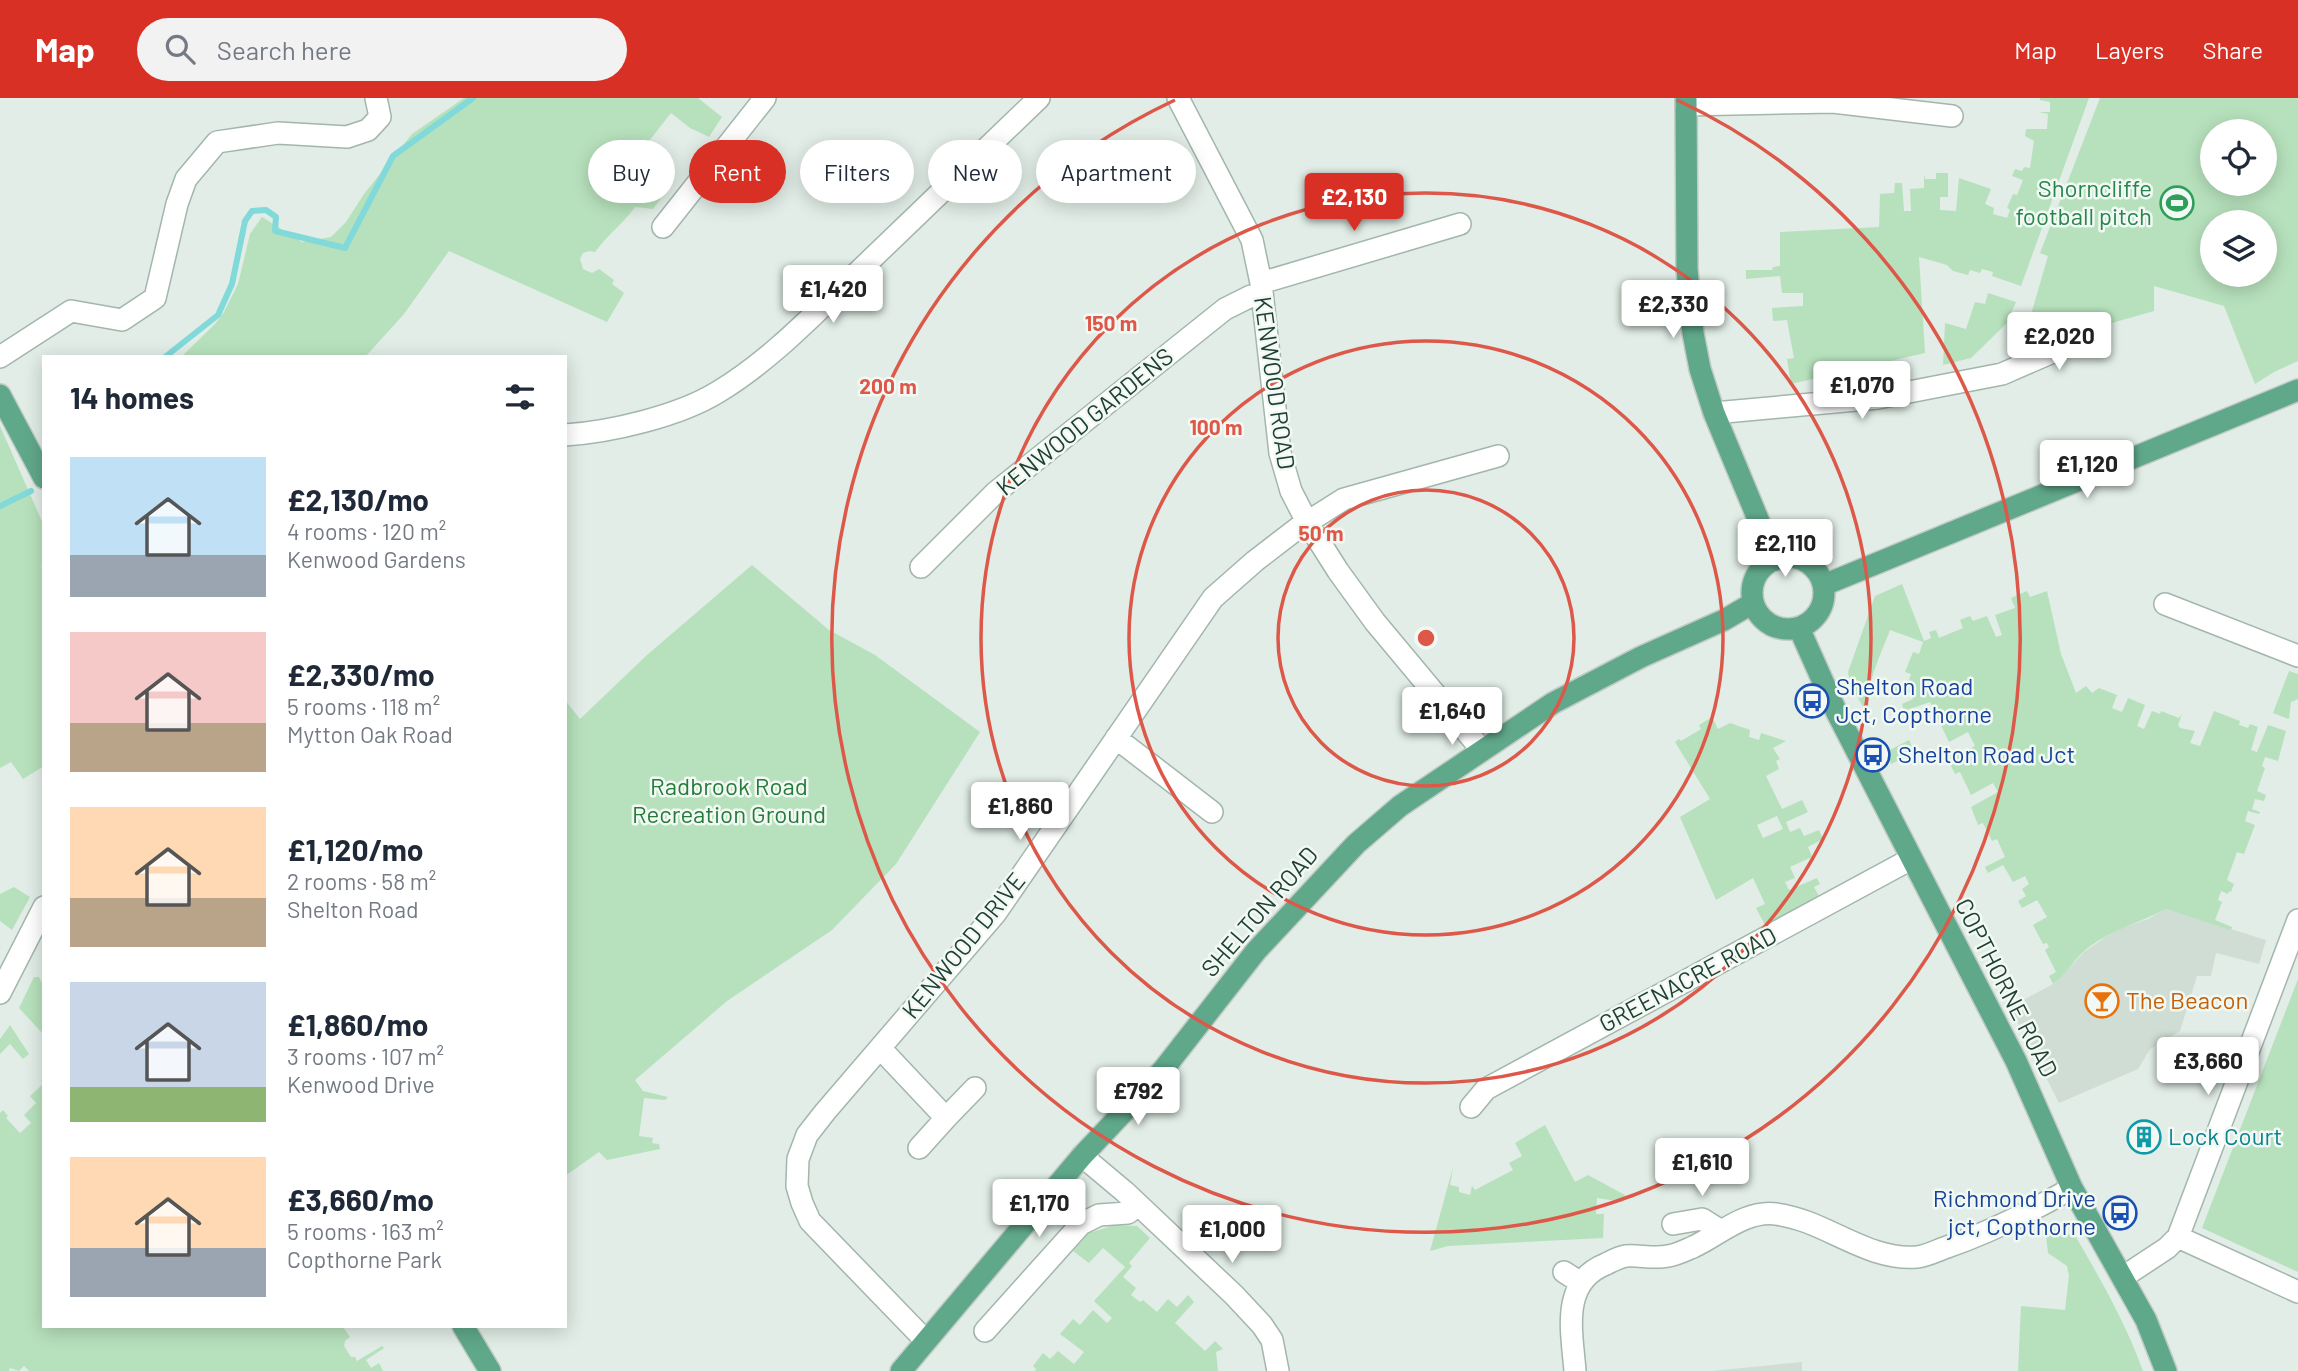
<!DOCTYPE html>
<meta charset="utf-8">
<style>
:root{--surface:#fff;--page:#f2f2f3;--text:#1f2937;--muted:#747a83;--accent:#d93025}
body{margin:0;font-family:Barlow,sans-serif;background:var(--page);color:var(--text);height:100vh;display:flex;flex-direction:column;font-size:26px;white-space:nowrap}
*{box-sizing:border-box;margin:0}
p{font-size:23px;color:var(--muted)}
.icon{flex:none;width:38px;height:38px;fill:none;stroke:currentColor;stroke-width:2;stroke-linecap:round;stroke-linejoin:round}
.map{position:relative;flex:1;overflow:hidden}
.side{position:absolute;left:42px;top:257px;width:525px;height:973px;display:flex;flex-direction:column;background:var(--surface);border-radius:0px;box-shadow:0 4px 18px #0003}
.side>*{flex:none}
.top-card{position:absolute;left:588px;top:42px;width:665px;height:63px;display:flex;gap:14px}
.fabs{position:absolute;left:2200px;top:21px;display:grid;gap:14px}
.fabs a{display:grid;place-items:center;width:77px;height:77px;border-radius:50%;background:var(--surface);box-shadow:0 4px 18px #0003;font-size:35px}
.price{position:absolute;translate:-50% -60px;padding:0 16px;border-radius:7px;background:#fff;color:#222;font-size:23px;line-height:46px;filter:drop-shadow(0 2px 4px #0008)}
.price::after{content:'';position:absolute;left:50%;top:42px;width:21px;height:16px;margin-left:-10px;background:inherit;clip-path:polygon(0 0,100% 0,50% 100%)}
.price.active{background:var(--accent);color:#fff}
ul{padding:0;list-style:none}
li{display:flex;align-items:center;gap:21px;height:175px;padding:0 28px}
li span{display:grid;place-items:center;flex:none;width:196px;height:140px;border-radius:0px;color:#555}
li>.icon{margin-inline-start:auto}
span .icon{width:84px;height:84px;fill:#fffc;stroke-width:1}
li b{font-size:30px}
h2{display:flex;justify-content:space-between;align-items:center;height:84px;padding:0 28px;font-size:30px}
.pill{padding:0 24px;border-radius:32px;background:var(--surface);box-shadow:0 4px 18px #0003;font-size:24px;line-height:63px}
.pill.active{background:var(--accent);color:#fff}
header{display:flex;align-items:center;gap:42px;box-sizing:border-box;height:98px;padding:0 35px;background:var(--accent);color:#fff}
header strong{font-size:33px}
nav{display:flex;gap:38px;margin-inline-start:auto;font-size:24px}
.search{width:490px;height:63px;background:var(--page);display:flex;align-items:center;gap:18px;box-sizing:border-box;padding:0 24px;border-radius:38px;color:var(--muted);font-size:26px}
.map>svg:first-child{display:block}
</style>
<header>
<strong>Map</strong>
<div class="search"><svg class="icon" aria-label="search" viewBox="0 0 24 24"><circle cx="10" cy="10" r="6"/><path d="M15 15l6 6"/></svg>Search here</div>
<nav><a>Map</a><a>Layers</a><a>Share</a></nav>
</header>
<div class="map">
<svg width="2298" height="1273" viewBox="0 0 2298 1273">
<rect width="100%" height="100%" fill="#e1ede6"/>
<path fill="#cfddd4" d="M2166,811L2266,842L2259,866L2216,855L2211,878H2197L2180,933L2150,951L2138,971L2059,1005L2010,909L2055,885L2084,854L2116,832L2148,821Z
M1802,1264V1273H1711Z"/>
<path fill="#b7e1bc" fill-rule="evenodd" d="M464,0H698L722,19L709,39L690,30L671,15L642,52L661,67L674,83L653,111L635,109C623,126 607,137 595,154L590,153L583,155L580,161L583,171L592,175L599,171L614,182L612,186L624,195L607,224L449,153L404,216L365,259H181L215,226L224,214L238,186L250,136L262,119L302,144L331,139L346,124L364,96L412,36Z
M2040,0H2089L2021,188L1992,178L1993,174L1982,171L1980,175L1970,172L1968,177L1953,173L1947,167L1919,159L1925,255L1791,286L1787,261L1794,260L1787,222L1773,223L1772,210L1803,208V195H1782L1780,178L1746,181V172H1772L1773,169L1780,168V134L1879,129L1880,96L1894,95L1895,85H1902L1904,113H1911L1910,91L1924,90V76L1925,81H1936V75H1948V99H1940V112L1956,113L1959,80L1991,91L1985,106L1994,110L1993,116L2007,120L2010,112L2007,110L2013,96L2017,97L2023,82L2012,78L2015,71L2022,73L2024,69L2030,70L2034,43L2025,38L2026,31H2047L2048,16L2039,14H2050V4L2040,2Z
M2100,0H2298V263L2274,274L2255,286L2224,208L2154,188V213L2021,251L2048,158L2040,155ZM2212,33H2264V86H2212ZM2212,124H2264V177H2212Z
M1988,195L2016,204L2007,225L1971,260L1943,267L1945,225L1966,231L1975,204L1985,206Z
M0,328L44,428V467L41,468L44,473V668L23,681L11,664L0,670Z
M752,467L829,532L875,557L980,634L896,766L832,832L727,903L635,982L643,993L668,999L665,1002L644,1000L639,1038L653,1040L652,1045L659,1046L660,1051L607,1062L599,1054L565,1078V602L580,621L647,557Z
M1902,486L1924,543L1931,540L1929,534L1936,532L1939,540L1963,530L1960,522L1970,518L1973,523L1987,518L1996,539L2002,537L1995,517L2015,510L2011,500L2027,493L2030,499L2047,493L2061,556L2076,595L2086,588L2092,595L2099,590L2117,597L2112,610L2122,614L2128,600L2145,607L2137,628L2144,631L2152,613L2160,616L2161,613L2179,620L2182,616L2178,627L2180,630L2195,633L2190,645L2200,648L2214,613L2240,623L2239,627L2248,630L2250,626L2258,629L2251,652L2257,654L2268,627L2286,633L2278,663L2265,659L2262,668L2265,670L2257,693L2266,697L2264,703L2255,701L2252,711L2260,714L2259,716L2248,713L2245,723L2255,727L2244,756L2237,754L2227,782L2234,786L2231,794L2229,793L2228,796L2221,793L2218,802L2222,804L2215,822L2232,829L2231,832L2166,811C2139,825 2107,833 2083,854C2072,864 2065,878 2053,886L2049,878L2056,874L2045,852L2049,849L2047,845L2043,846L2033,827L2047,819L2037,802L2022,810L2018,803L2026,798L2022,791L2029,786L2025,778L2013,784L2003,767L1988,775L1985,769L2005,759L1997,741L1992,743L1983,725L1978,727L1971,709L1998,694L1993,685L1971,697L1960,674L1955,676L1946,658L1957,653L1960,656L1975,648L1968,634L1949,644L1930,604L1904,613L1902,606L1913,601L1910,594L1895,600L1894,583L1907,588L1911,576L1905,574L1913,554L1919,556L1923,544L1890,532C1883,551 1864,590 1869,610L1865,613L1850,585L1848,574L1875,498Z
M2289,573L2298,576V601L2291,604L2289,621L2273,615Z
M1712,619L1718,631L1730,625L1750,632L1749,639L1759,642L1761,635L1786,643L1773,650L1780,661L1776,663L1779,671L1766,678L1782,711L1802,702L1808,714L1786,724L1790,734L1800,730L1804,738L1819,732L1823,741L1808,749L1812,759L1790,769L1795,780L1785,784L1789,792L1817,780L1820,786L1814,789L1819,798L1765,827L1756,810L1765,806L1753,780L1716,802L1680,719L1710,701L1675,644L1679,641L1681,643L1701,631L1699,627ZM1777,718L1783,731L1763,740L1757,727Z
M1909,642L1915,655L1891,666L1886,654Z
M14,789L30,799L12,832L0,823V796Z
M34,879H39L44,889V937L19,910Z
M2298,881V1174L2202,1130Z
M10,927L29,956L23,961L10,946L0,956V941Z
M44,980V1228L343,1229L350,1239L345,1243L344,1248L351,1259H355L357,1263L382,1248L384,1250L366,1262L371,1270L379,1265L383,1273H29L24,1268L19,1273L10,1270L9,1273H0V1015L3,1012L8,1018L6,1020L20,1035L31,1025L24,1017L36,1005L30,998L43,986L41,983Z
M1545,1027L1575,1084L1588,1077L1625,1097L1623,1104L1597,1100L1596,1116H1604L1603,1140L1448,1148L1430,1153L1453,1069L1450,1087L1459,1089V1094L1470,1097L1472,1088L1475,1092L1513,1072L1509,1065L1522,1058L1515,1045Z
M1115,1127L1137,1128L1150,1140L1129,1165L1132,1168L1123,1179L1136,1190L1131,1197L1140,1204L1143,1202L1157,1214L1168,1201L1177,1209L1188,1197L1194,1204L1175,1225L1205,1253L1215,1243L1223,1251L1216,1254L1218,1273H1035L1036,1271L1033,1268L1043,1255L1050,1261L1058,1253L1074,1266L1084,1254L1060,1236L1073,1221L1080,1227L1093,1212L1107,1225L1112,1220L1094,1203L1125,1169L1103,1150L1089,1165L1073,1153L1089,1135Z
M2045,1128L2076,1139C2101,1182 2126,1226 2143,1273H2018L2021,1208L2065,1212L2069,1178L2067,1168L2048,1155Z"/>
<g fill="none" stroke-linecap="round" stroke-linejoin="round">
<path stroke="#82d9d9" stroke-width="6" d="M165,259L218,217L232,186L245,123L252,113L266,112L276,119L275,133L345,150L393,58L473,0
M0,408L31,393"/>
<defs>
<path id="minor" d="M1178,0L1252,142L1261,185L1280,355L1291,393L1307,424L1338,473L1375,524L1481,651
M1686,7L1833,4L1952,18
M663,129L765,0
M1261,185L1460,126
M0,259L71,213L122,222L155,200L177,106L186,81L217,44L278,35L347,39L368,32L380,19L376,0
M1714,315L1878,300L2002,276L2099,234
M565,337C611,334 679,318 718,294C771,262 814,216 859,173C919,115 979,58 1039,0
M921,469L996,394L1225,211L1251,198L1262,196
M2165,506L2298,558
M1116,640L1212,714
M0,895L44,809
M881,951L946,1020L975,990
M1471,1009L1486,991L1911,761
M919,1050L946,1020
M1082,1058L1125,1094L1234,1197L1262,1227L1272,1242L1278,1273
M1673,1126L1702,1121L1721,1133
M2178,1139L2298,1194
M1564,1174L1581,1185
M2123,1179L2167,1150L2178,1139L2298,822
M985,1233L1081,1126L1099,1117L1128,1115L1138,1107
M925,1242L810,1123L802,1105L797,1088L798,1061L807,1037L825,1014L995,816L1213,500L1255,463L1298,430L1344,401L1498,358
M1575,1273C1572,1234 1560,1184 1606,1166C1612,1163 1619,1159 1626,1158C1639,1157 1655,1161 1668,1158C1676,1157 1686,1152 1693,1149C1719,1137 1745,1112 1776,1116C1825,1122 1866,1163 1917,1159C1927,1158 1938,1152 1947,1149C1991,1134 2032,1113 2072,1090"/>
<path id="major" d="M1686,0L1687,171L1693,235L1700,271L1714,315L1775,462
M0,297L44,380
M1752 495a36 36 0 1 1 72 0a36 36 0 1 1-72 0Z
M1824,487L2298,292
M1799,530L1837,615L2016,963L2072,1090L2146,1222L2166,1273
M463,1228L490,1273
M901,1273L1082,1058L1163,972L1256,853L1356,746L1400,708L1553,605L1641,559L1724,522L1753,505"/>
</defs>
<use href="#minor" stroke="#a3b6ac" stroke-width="24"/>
<use href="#major" stroke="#c0cac6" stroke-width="24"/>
<use href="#minor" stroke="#fff" stroke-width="21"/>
<use href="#major" stroke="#60a88a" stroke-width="21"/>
</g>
<g fill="none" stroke="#dd5849" stroke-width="3.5">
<circle cx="1426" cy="540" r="148"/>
<circle cx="1426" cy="540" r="297"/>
<circle cx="1426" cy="540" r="445"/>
<path d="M1677 2A594 594 0 1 1 1175 2"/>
</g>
<defs>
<symbol id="stadium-ring" viewBox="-11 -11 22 22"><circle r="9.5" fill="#f2f9f4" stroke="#2e9e5b" stroke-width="1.5"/><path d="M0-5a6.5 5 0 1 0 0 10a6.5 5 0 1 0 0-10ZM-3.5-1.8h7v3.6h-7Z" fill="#2e9e5b"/></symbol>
<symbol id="bus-ring" viewBox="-11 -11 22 22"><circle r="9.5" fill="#f2f9f4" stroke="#1a4fb4" stroke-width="1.5"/><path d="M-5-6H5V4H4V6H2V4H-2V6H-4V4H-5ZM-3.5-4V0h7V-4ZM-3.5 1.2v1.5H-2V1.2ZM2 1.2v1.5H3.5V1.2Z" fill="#1a4fb4"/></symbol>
<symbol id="bar-ring" viewBox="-11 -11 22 22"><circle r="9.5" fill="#f2f9f4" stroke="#e8710a" stroke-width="1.5"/><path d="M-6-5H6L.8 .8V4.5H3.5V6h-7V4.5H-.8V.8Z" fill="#e8710a"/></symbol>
<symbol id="building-ring" viewBox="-11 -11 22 22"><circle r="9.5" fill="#f2f9f4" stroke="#0f9aa8" stroke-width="1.5"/><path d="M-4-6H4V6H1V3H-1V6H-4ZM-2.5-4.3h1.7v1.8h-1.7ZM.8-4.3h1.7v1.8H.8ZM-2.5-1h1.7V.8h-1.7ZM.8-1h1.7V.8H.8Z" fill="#0f9aa8"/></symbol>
</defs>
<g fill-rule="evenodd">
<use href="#stadium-ring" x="2158" y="86" width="38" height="38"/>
<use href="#bus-ring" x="1793" y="584" width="38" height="38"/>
<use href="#bus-ring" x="1854" y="638" width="38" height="38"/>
<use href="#bar-ring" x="2083" y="884" width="38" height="38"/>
<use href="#building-ring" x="2125" y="1020" width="38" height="38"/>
<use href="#bus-ring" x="2101" y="1096" width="38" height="38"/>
</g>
<g text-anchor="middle" stroke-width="5" stroke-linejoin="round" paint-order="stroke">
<g font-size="24" fill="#27864d" stroke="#f2f9f4" text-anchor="end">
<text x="2152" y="99">Shorncliffe<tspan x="2152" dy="28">football pitch</tspan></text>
</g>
<g font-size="24" fill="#1f4032" stroke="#f2f9f4">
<text transform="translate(1274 285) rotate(82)" y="8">KENWOOD ROAD</text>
<text transform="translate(1085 324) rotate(-39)" y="8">KENWOOD GARDENS</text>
<text transform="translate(1260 814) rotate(-49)" y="8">SHELTON ROAD</text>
<text transform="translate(964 848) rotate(-51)" y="8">KENWOOD DRIVE</text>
<text transform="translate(1688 882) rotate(-28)" y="8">GREENACRE ROAD</text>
<text transform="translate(2006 890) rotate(63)" y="8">COPTHORNE ROAD</text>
</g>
<g font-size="24" fill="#164399" stroke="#f2f9f4" text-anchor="start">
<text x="1836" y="597">Shelton Road<tspan x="1836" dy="28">Jct, Copthorne</tspan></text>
<text x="1898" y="665">Shelton Road Jct</text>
<text x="2096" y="1109" text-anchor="end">Richmond Drive<tspan x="2096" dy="28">jct, Copthorne</tspan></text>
</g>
<g font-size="24" fill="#247c38" stroke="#f2f9f4">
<text x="729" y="697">Radbrook Road<tspan x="729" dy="28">Recreation Ground</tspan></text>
</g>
<g font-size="24" fill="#c56008" stroke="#f2f9f4" text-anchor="start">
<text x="2126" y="911">The Beacon</text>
</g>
<g font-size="24" fill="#0d838f" stroke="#f2f9f4" text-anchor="start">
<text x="2168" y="1047">Lock Court</text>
</g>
</g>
<circle cx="1426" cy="540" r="10" fill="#dd5849" stroke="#f2f9f4" stroke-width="3.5"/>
<g font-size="21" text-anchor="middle" font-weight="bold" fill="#dd5849" stroke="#f2f9f4" stroke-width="5" stroke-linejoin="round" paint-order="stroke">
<text x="1111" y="233">150 m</text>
<text x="888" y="296">200 m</text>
<text x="1216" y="337">100 m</text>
<text x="1321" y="443">50 m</text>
</g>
</svg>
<div class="fabs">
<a><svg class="icon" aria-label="locate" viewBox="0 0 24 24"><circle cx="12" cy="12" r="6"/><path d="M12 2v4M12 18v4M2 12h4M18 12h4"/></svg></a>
<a><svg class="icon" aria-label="layers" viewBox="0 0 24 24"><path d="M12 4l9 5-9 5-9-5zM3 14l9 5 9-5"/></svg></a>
</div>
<b class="price active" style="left:1354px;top:135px">£2,130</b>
<b class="price" style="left:833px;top:227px">£1,420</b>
<b class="price" style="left:1673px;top:242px">£2,330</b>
<b class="price" style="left:2059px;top:274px">£2,020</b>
<b class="price" style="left:1862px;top:323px">£1,070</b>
<b class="price" style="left:2087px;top:402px">£1,120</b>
<b class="price" style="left:1785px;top:481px">£2,110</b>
<b class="price" style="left:1452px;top:649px">£1,640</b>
<b class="price" style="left:1020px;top:744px">£1,860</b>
<b class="price" style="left:2208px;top:999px">£3,660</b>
<b class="price" style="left:1138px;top:1029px">£792</b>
<b class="price" style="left:1702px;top:1100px">£1,610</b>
<b class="price" style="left:1039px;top:1141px">£1,170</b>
<b class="price" style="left:1232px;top:1167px">£1,000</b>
<div class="top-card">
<a class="pill">Buy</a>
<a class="pill active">Rent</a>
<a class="pill">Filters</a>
<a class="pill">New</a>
<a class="pill">Apartment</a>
</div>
<section class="side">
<h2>14 homes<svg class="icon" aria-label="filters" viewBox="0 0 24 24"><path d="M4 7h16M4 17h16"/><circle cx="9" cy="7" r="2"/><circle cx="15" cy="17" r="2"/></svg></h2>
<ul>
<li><span style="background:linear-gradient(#bfe0f5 70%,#9aa5b1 0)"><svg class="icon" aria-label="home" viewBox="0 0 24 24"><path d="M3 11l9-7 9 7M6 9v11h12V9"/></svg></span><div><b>£2,130/mo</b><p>4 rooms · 120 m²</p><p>Kenwood Gardens</p></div></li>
<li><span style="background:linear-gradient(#f6c9c9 65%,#b9a48a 0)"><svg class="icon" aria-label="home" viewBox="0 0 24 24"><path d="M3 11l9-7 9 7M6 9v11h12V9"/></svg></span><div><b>£2,330/mo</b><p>5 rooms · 118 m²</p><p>Mytton Oak Road</p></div></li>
<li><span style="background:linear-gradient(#ffd9b3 65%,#b9a48a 0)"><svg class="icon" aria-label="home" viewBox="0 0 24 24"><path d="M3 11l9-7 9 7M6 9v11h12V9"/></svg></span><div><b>£1,120/mo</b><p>2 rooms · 58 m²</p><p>Shelton Road</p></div></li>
<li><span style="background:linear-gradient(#c9d6e8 75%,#8fb573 0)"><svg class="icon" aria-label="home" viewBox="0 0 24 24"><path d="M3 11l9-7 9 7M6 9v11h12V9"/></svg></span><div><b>£1,860/mo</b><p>3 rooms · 107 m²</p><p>Kenwood Drive</p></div></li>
<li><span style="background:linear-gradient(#ffd9b3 65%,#9aa5b1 0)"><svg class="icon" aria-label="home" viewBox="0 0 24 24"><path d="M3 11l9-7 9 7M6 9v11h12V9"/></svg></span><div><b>£3,660/mo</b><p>5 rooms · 163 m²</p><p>Copthorne Park</p></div></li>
</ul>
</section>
</div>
